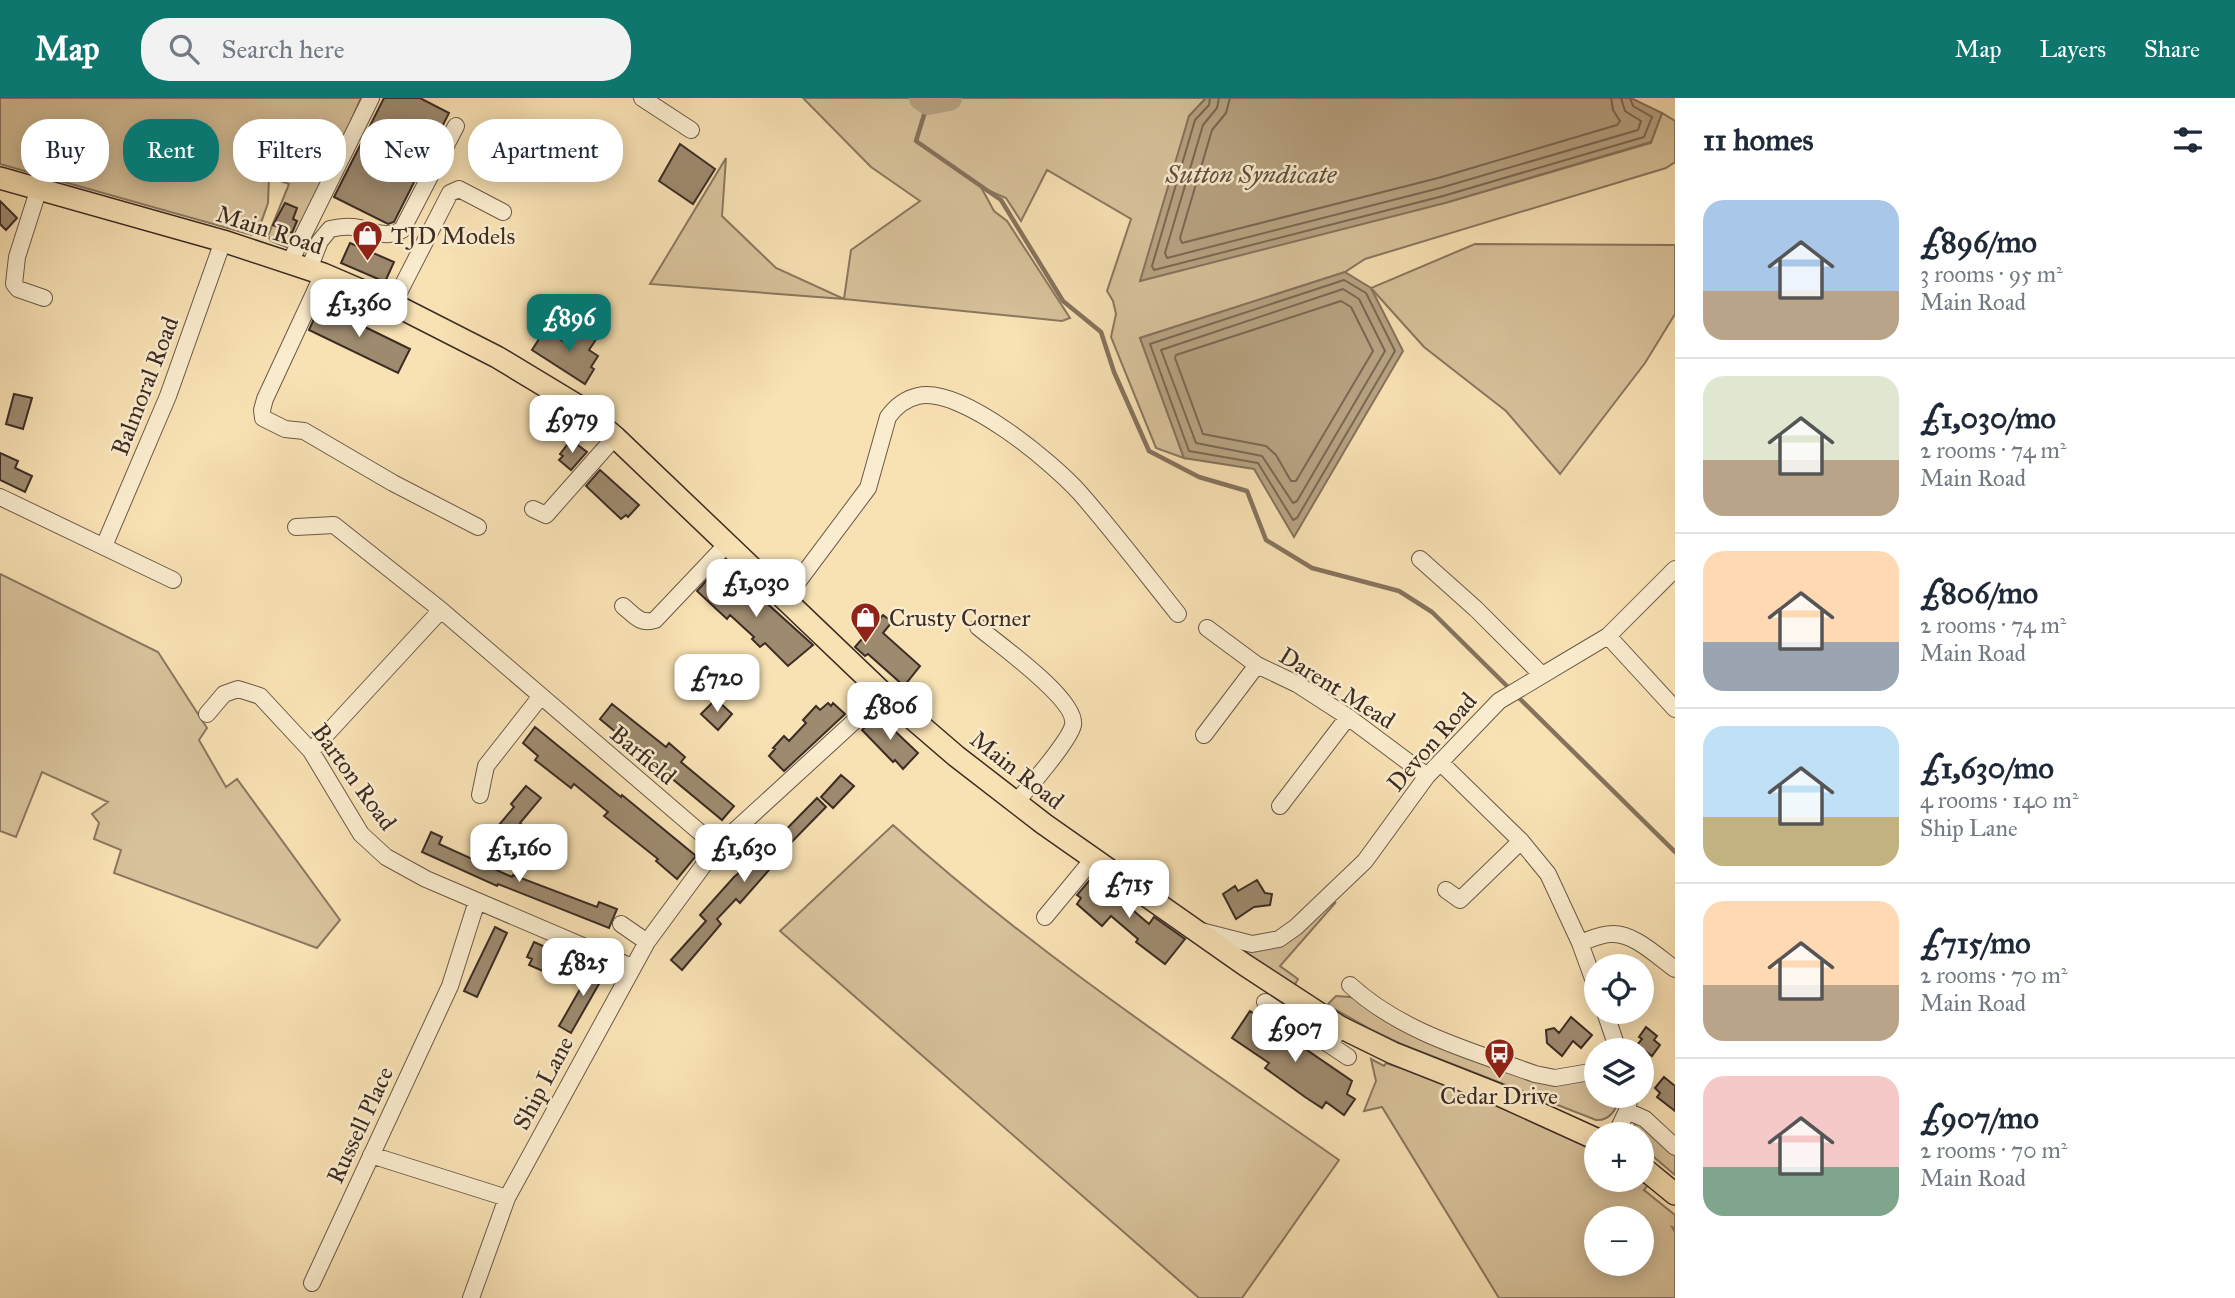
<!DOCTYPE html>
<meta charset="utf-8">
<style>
:root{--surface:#fff;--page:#f2f2f3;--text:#1f2937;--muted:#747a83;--line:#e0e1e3;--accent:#0f766e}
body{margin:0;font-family:"IM FELL Great Primer",serif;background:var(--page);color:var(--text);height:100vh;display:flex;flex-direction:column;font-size:26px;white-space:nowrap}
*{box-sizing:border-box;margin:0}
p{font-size:23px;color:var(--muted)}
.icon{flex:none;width:38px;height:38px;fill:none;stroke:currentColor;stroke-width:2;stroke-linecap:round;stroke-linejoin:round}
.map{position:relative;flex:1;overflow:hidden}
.sheet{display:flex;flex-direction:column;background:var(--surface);width:560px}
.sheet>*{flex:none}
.hud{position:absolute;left:21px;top:21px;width:665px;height:63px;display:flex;gap:14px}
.buttons{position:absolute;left:1584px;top:856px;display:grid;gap:14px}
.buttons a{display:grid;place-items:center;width:70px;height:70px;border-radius:50%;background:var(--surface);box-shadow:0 4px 18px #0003;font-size:35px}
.price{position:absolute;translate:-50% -60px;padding:0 16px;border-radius:14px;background:#fff;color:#222;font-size:23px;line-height:46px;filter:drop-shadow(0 2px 4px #0008)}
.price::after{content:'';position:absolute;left:50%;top:42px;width:21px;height:16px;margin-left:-10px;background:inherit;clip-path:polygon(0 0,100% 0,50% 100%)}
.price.selected{background:var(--accent);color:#fff}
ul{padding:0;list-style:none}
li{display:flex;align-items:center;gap:21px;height:175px;padding:0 28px}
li+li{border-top:2px solid var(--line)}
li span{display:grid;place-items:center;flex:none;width:196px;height:140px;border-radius:21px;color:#555}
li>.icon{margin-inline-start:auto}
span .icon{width:84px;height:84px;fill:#fffc;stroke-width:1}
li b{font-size:30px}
h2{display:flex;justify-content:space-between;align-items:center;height:84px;padding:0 28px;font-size:30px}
.pill{padding:0 24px;border-radius:28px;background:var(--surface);box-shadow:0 4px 18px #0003;font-size:24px;line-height:63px}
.pill.selected{background:var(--accent);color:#fff}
header{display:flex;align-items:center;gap:42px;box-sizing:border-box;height:98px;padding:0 35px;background:var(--accent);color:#fff}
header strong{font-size:33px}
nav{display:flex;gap:38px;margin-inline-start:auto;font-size:24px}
.search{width:490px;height:63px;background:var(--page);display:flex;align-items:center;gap:18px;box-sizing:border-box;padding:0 24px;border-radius:28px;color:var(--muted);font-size:26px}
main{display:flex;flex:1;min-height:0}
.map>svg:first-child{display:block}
</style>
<header>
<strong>Map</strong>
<div class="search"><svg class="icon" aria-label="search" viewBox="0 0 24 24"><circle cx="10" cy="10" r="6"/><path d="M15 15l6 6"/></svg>Search here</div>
<nav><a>Map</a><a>Layers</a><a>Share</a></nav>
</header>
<main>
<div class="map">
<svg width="1675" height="1200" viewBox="0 0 1675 1200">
<rect width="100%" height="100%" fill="#f8e1b3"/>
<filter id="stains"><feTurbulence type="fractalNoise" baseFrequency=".00286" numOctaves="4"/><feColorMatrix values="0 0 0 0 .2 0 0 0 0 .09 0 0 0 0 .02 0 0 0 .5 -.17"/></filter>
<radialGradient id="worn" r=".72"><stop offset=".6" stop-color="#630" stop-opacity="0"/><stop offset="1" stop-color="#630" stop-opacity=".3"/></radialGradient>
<path fill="#d8c29b" stroke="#8a7760" stroke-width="2" fill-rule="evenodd" d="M0,0H361L329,73L289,150L271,143L268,138L289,86L269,79L268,105L258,133L252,137L0,66Z
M803,0H1206L1189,18L1445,105L1651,45L1662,15L1675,23V64L1666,70L1365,161L1345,174L1140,240L1184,360L1156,350L1111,239L1116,216L1113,203L1107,193L1131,121L1047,72L1021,123L1006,100L981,89L994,113L1007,123L1070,220L1062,223L844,201L650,186L726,60L722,118L776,170L844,201L851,152L920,103L871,69Z
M1475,146L1675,147V216L1645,265L1560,376L1506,313L1424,249L1371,190Z
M0,476L158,554L207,630L199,642L226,689L237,681L340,822L317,850L114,775L121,752L94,741L99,725L92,716L108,704L42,674L16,739L0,733Z
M893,727C1031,852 1186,955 1339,1062L1242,1200H1199L780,833Z
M1336,804L1280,868L1298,881L1294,888L1229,846L1250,853Z
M1336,898L1351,899L1563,984L1596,981V998H1620C1617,1010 1611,1023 1596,1022L1401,946L1372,932L1329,908L1328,906Z
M1371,961L1384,968L1386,965L1460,989L1578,1043L1596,1055V1082H1639L1648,1087L1644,1092L1675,1117V1130L1672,1129L1675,1134V1200H1499L1382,1009L1364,1013L1376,983ZM1596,1120H1642V1166H1596Z
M1635,1025L1645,1027L1675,1057V1077L1642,1049V1036H1633Z"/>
<path fill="#b8a383" stroke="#86735d" stroke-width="2" d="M1206,0H1631L1662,15L1651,44L1445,105L1140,183L1189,18Z
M1345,174L1371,190L1403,253L1294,439L1254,371L1184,360L1140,240Z"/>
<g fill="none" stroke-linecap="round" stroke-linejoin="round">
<path stroke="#7a6854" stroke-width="2" d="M1210,0L1209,7L1195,22L1152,168L1154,172L1443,98L1644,39L1652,19L1633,8L1630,0
M1219,0L1217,10L1203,27L1165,155L1167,160L1440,90L1638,32L1641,23L1625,13L1621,0
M1230,0L1226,15L1212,32L1180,140L1182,145L1438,80L1617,27L1620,23L1613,12L1611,0
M1344,182L1366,195L1395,253L1297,420L1293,422L1258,365L1189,353L1150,246Z
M1343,191L1359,201L1385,253L1297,403L1293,405L1262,358L1196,345L1161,252Z
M1341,203L1351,209L1373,253L1296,383H1291L1276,357L1266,348L1203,336L1175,260L1176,257Z"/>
<path stroke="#86735d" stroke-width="4.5" d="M928,4L916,43L1001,102L1063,203L1101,234L1114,274L1149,353L1199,379L1247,393L1266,442L1312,470L1399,493L1432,514L1510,591
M1516,597L1675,754"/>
<path stroke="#b8a383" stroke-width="26" d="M922,0L928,4L949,0"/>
</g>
<path fill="#9e8a6f" stroke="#3c2c25" stroke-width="2" d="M384,0H420L449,15L394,124L388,126L334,99Z
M680,46L715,71L693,106L659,83Z
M0,103L17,120L6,132L0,126Z
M285,105L297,110L293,121L297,123L292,135L273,127Z
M350,145L394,164L385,184L341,165Z
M320,207L410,251L398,275L309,232Z
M583,229L597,240L589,252L598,258L591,269L594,271L585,286L532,252L545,232L570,248Z
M14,296L32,300L23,331L6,326Z
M571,342L587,354L571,372L559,362L563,358L560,356Z
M0,355L18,363L15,370L32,378L25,394L0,382Z
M600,372L639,407L628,419L626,417L621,421L586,388Z
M716,472L753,507L760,499L813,547L788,568L765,545L760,549L752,541L754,539L730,517L727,521L697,493Z
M883,517L892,524L883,535L920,568L904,588L868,556L865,558L855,549Z
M716,601L732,616L718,632L701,616Z
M828,605L831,608L833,605L845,616L784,673L769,658L775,651L773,650L784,638L789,643L806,625L803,622L816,608L820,612Z
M612,606L666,649L669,645L685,659L681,664L734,708L722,722L600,621Z
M878,617L918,655L903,671L895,662L893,664L862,632Z
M535,629L621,699L622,697L696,758L677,781L656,763L658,761L604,718L608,714L574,686L571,690L535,662L538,658L523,645Z
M841,677L854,688L833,710L821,699Z
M526,688L541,700L520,725L523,728L513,739L499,727L514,709L511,706Z
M817,700L826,709L774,762L776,764L740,805L736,801L717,821L721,826L682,872L671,862L706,823L700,817L734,779L765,753Z
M431,734L442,739L439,746L512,779L513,777L597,809L599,804L617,811L609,830L498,786L497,788L422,754Z
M1093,778L1149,826L1154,819L1185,841L1165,866L1136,844L1138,841L1111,818L1102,828L1077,806L1081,800L1077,797Z
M1257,782L1265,795L1272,796L1270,807L1254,809L1236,821L1223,796L1235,788L1238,793Z
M495,829L507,835L477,899L464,893Z
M534,844L561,856L552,877L529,867L532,861L527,859Z
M595,865L608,870L571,935L559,928Z
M1250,913L1352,983L1347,996L1355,1001L1344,1017L1326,1004L1322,1010L1305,999L1265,970L1269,965L1232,940Z
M1571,919L1592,937L1581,950L1573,943L1562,958L1547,945L1546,932L1554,930L1559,935Z
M1646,929L1657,938L1654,942L1660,947L1652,958L1637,947L1642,941L1639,939Z
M1664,979L1675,988V1013L1657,999L1660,995L1655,990Z"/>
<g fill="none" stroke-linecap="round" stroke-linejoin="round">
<defs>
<path id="minor" d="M642,0L691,32
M39,90L17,159L14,186L18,191L44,200
M290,164L371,0
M309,171L320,143L330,131C338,129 345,128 353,129C371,131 384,142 402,132L456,28
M323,176L265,301L262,312L263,320L285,331L304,333L393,385L478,429
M393,206L450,95L459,91L503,114
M0,399L173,482
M533,411L546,417L615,339
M296,429L334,427L441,512L717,749
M104,448L168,298L223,143
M1420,461L1476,511L1542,577
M785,501L868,390L888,319C896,308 905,301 918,298C961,288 1052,364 1080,395C1114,434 1146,476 1178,516
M623,508C634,517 640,527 655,522L728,445
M978,529C997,545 1078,602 1073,627C1070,642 1027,692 1015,705
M1207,530L1257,567L1297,586L1348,619L1427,678
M1608,538L1675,611
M207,616L224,596L238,591L260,598L311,653L361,736L386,759L426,781L632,869
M1204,637L1257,567
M311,653L441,512
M1440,664L1521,743L1548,776L1580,845L1596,889
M480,697L486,668L541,598
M1280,708L1348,619
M1446,792L1460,802L1521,743
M1045,819L1093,761
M621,826L647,844
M1201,833L1252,846L1279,841L1296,829L1365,763L1427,678L1499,603L1608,538L1675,471
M1580,845C1591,841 1601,836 1612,836C1634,835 1658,859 1675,871
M1350,887C1401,934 1471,953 1535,976L1555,980L1596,973
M1265,904L1330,947L1340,929
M1605,914L1618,952
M1330,947L1348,959
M1627,1013L1645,1021L1675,1049
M1616,1036L1627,1013L1630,998
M371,1057L507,1100
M312,1185L450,888L477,803
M471,1200L507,1100L647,844L717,749L884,596"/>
<path id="major" d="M0,80L223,143L323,176L393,206L497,259L580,309L615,339L884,596L956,658L1044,726L1245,867L1340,929L1393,955L1497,996L1596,1041
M1642,1069L1675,1096"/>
</defs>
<use href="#minor" stroke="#6b5948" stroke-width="18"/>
<use href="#major" stroke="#3c2c25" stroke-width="24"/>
<use href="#minor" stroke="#faecce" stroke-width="16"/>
<use href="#major" stroke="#f8e1b3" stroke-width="21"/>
</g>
<defs>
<symbol id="shop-pin" viewBox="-11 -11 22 30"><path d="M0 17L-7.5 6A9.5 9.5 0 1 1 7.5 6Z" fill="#8f2418" stroke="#faecce"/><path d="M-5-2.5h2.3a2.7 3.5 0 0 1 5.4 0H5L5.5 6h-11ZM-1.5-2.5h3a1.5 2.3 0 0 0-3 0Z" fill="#fff"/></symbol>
<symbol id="bus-pin" viewBox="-11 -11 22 30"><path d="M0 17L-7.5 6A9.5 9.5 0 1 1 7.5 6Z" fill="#8f2418" stroke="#faecce"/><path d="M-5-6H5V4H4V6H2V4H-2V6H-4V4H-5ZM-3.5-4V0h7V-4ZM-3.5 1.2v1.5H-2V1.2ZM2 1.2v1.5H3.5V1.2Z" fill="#fff"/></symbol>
</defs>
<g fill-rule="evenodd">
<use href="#shop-pin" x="350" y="120" width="35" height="47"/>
<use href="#shop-pin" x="848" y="502" width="35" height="47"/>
<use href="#bus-pin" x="1482" y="938" width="35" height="47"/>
</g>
<g text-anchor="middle" stroke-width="5" stroke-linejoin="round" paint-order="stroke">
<g font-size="24" fill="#3c2c25" stroke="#faecce">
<text transform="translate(270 132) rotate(18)" y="8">Main Road</text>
<text transform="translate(145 288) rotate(-69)" y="8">Balmoral Road</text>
<text transform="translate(1337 590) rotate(32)" y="8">Darent Mead</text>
<text transform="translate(1432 644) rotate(-49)" y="8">Devon Road</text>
<text transform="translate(643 657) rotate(40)" y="8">Barfield</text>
<text transform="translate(1017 672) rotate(38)" y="8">Main Road</text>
<text transform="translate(354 679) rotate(54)" y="8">Barton Road</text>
<text transform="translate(543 985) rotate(-62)" y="8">Ship Lane</text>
<text transform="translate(360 1027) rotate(-65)" y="8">Russell Place</text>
</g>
<g font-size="24" fill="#3c2c25" stroke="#faecce" text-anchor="start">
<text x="391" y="146">TJD Models</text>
<text x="889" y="528">Crusty Corner</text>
<text x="1499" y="1006" text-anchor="middle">Cedar Drive</text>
</g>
<g font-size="26" font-style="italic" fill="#615041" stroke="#faecce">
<text x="1251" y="85">Sutton Syndicate</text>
</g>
</g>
<rect width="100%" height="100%" filter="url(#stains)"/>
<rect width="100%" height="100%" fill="url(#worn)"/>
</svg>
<div class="buttons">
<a><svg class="icon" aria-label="locate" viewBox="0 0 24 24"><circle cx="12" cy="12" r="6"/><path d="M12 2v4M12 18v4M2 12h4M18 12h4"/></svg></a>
<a><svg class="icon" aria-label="layers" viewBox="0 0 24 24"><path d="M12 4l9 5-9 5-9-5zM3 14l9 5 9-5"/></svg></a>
<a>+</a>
<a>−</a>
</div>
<b class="price" style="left:359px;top:241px">£1,360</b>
<b class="price selected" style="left:569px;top:256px">£896</b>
<b class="price" style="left:572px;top:357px">£979</b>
<b class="price" style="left:756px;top:521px">£1,030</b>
<b class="price" style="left:717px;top:616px">£720</b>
<b class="price" style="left:890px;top:644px">£806</b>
<b class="price" style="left:519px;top:786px">£1,160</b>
<b class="price" style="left:744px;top:786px">£1,630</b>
<b class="price" style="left:1129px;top:822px">£715</b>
<b class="price" style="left:583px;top:900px">£825</b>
<b class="price" style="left:1295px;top:966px">£907</b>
<div class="hud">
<a class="pill">Buy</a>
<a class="pill selected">Rent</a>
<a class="pill">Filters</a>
<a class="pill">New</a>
<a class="pill">Apartment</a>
</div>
</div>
<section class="sheet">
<h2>11 homes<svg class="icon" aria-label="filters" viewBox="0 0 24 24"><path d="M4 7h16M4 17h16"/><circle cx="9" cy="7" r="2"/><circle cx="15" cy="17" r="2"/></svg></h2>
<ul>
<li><span style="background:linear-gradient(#a9c7e8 65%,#b9a48a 0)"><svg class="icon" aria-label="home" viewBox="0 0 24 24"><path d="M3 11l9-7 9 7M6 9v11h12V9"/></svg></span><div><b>£896/mo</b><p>3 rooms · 95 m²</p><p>Main Road</p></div></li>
<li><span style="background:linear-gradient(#dfe7d0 60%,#b9a48a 0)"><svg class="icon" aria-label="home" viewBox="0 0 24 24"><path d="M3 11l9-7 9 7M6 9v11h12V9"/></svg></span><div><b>£1,030/mo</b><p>2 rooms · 74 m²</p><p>Main Road</p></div></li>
<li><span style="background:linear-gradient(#ffd9b3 65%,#9aa5b1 0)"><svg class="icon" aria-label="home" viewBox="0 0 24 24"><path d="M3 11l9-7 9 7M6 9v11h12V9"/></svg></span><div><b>£806/mo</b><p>2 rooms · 74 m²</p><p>Main Road</p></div></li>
<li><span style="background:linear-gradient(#bfe0f5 65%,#c2b280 0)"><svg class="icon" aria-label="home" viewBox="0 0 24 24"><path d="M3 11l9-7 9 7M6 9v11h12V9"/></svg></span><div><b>£1,630/mo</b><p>4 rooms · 140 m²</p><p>Ship Lane</p></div></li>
<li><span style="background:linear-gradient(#ffd9b3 60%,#b9a48a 0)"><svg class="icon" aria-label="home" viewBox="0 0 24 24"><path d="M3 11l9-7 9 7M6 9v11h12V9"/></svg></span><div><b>£715/mo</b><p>2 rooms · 70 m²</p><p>Main Road</p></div></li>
<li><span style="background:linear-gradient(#f6c9c9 65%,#7fa58c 0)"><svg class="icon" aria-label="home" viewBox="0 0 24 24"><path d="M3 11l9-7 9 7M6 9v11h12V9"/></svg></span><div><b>£907/mo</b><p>2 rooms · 70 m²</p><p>Main Road</p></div></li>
</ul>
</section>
</main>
